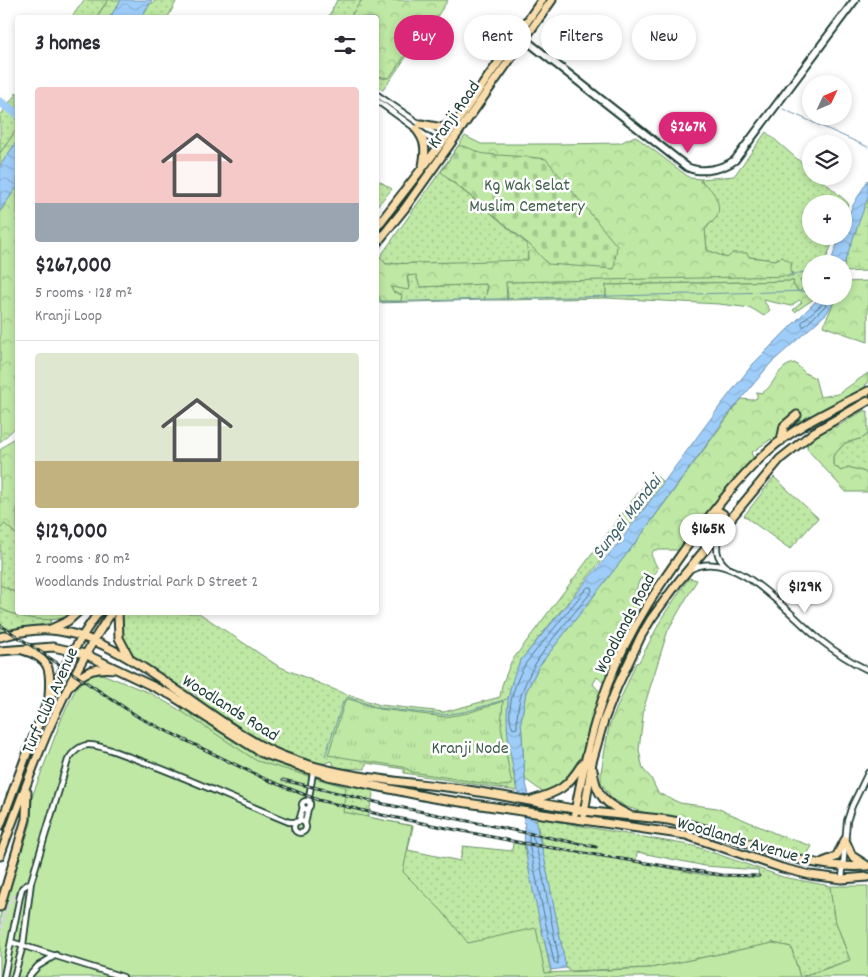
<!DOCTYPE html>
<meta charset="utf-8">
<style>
:root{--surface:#fff;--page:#f7f7f7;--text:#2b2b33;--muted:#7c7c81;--line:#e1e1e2;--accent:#db2777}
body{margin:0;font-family:Dekko,sans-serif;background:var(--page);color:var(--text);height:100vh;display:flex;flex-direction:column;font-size:19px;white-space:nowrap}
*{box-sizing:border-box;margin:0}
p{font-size:16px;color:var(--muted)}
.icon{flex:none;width:28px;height:28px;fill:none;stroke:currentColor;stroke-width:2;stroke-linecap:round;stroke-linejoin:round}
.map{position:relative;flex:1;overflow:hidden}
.side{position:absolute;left:15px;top:15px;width:364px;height:600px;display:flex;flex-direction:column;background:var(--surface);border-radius:5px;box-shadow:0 2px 8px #0003}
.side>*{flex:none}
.guide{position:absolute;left:394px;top:15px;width:399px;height:45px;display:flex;gap:10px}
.needle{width:32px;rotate:46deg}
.fabs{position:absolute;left:802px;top:75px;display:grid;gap:10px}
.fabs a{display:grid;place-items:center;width:50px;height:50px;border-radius:50%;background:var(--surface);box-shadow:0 2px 8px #0003;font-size:25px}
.price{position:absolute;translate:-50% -42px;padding:0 11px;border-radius:18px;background:#fff;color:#222;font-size:16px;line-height:32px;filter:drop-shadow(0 1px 2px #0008)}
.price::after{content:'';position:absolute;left:50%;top:30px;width:15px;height:11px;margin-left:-8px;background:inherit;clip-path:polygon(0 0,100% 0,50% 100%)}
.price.selected{background:var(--accent);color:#fff}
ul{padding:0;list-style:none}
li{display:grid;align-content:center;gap:10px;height:265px;padding:0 20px}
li+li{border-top:1px solid var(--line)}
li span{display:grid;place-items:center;height:155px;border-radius:5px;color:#555}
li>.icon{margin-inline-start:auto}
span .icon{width:90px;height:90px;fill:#fffc;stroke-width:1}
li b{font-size:21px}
h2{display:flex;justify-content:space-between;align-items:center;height:60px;padding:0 20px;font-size:21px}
.pill{padding:0 18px;border-radius:22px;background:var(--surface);box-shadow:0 2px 8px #0003;font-size:18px;line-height:45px}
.pill.selected{background:var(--accent);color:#fff}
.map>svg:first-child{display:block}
</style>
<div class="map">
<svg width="868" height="977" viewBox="0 0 868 977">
<defs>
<pattern id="grass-dots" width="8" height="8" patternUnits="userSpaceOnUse" patternTransform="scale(1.25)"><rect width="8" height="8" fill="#bee8a4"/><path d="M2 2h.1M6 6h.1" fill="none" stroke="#a3c88e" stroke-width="1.8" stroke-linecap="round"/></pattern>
<pattern id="forest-crowns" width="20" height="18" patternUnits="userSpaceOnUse" patternTransform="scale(1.25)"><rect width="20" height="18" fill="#bee8a4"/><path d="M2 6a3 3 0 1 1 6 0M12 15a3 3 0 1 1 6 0" fill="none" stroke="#a3c88e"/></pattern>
<pattern id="wetland-marsh" width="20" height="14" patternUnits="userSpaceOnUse" patternTransform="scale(1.25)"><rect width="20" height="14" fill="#bee8a4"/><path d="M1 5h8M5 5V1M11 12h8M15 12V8" fill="none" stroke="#a3c88e"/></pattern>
<pattern id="cemetery-stones" width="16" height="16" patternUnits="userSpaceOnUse" patternTransform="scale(1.25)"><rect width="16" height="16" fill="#bee8a4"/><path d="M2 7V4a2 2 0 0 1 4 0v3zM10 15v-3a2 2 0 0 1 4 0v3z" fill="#a3c88e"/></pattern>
<pattern id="park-tufts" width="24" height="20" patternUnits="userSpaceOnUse" patternTransform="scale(1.25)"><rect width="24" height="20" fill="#bee8a4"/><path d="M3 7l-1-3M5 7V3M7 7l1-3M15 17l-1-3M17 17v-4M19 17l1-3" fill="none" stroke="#a3c88e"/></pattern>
<pattern id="water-waves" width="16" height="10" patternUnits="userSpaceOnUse" patternTransform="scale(1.25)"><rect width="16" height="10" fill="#9fcdfa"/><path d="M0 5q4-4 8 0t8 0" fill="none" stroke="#88b1d7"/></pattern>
</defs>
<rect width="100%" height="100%" fill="#fff"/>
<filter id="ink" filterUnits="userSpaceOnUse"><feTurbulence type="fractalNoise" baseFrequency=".02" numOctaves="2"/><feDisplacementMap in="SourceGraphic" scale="10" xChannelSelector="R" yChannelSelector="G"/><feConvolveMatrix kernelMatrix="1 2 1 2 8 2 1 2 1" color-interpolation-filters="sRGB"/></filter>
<g filter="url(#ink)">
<path fill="url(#grass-dots)" stroke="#6e926c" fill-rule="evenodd" d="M84,0H108L96,17L71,18Z
M157,0H177L168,17L142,16L150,4Z
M337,0H362L350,17L328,18Z
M432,20L383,90L376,86V76L385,79Z
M17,92V129L0,153V116Z
M766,132L811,171V176H818L848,203L844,216V204H811V236H835L824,264H811V278H802L804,287L799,292L793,284V281L606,285V298L507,300L508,294L505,282L793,275L782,257L775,260L749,257L727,258L707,250L705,229L716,218L701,179L734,176Z
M447,162L458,169L457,184L527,244L528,261L386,264L380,257Z
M376,179L392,189L376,207Z
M416,274L420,287L486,284L487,298L484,300L376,303V292L381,301L393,292L391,287L410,288L407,276Z
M868,434V476L865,472L848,467L841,471L833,465V456L845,443L863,438Z
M653,473L664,483L521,660C507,686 509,762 517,791L404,773V769L366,763L365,769L335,768L332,761L322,764L270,746L202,703L195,694L182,690L135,658L122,639L121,620L123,613H199L278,666L340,692L380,705L444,712L500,697L502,685L511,662Z
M774,477L818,518L790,549L744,516Z
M5,524L17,535V593L0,585V529Z
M0,608L7,612L51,619L50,623L0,633Z
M183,707C214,727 244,747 277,762C308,776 342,782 374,790L368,817L413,826L408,850L460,861L463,846L512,851L513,843L524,845L552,977H487L178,715Z
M536,818L694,846L783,877L830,886L834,917L850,960L800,977L791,947L773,943L651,968L571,971L566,968ZM637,852L705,866L758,870L759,877L705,875L636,862Z"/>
<path fill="url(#forest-crowns)" stroke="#6e926c" d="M362,0H448L436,18L429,22L389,78L376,76V18L350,17Z
M465,136L481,144H559L620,143L635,136L690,178L701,179L700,182C712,186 724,205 716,218C713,222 708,224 705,229L707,250L727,258L733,253H747L749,257L775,260L782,257L792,263L790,272L794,276L506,282L507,300H484L488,288L486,284L420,287L416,275L407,276L409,290L391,287L393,292L402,295L401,301H381L376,292V260L380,257L386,264L528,260L527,244L520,236L447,178L444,165L455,172L458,169L447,162Z
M17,187V426L0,442V211Z
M802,278H811V284L804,291L811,292V296L815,298L795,312L793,310L802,302L799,300L791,306L763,300L770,310L764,316L751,308L719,304L606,298V285L794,281L793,285L799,292L804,287L800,281Z
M868,281V342L823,326L837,296H844V282Z
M795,363L805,373L815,378L820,397L838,394L868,373V383L865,385L866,388L774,444L771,439L751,453L755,460L681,550H654L651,555L658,569C654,577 648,579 640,579L633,598L637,605L622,646L618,648L615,655L617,658L605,684L597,677L593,684L601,693C585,734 589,772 544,793L525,779L521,721L526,692L539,666L636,542L741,399L752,400L757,398V392L762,393C776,385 776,366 795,363Z
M863,411H868V434L863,438L845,443L833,456V465L841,471L848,467L865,472L868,476V492H846L807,449L808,440L830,426L836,427Z
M17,435V535L5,524L0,529V450Z
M689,578L697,580L668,630L644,707L639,750L643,769L651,778L658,793L680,803L717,808L779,835L812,846L804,860L626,807L610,797L601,782V772L609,726L636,663L639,662L663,616Z
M0,585L17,593L18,612L69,613V616C51,624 17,618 0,608Z"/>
<path fill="url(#wetland-marsh)" stroke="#6e926c" d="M108,0H121L110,17L96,18Z
M17,119V141L0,166V153L17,129Z
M868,197V271L844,272C844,255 857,211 868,197Z"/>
<path fill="url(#cemetery-stones)" stroke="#6e926c" d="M458,146C468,145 476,153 485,154C506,156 526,156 546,159L617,246L614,269L548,264L531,246L441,172Z"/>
<path fill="url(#park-tufts)" stroke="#6e926c" d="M349,699L379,709L445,717L468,713L503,701L501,727L512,785L500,786L412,772L403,767L328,755L345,701Z"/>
<path fill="#bee8a4" stroke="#6e926c" d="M102,674L150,693L178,709L257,761L346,787L343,812L412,826L403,872L442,911L468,943L536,928L545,973L651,968L773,943L791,947L800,977H0V916L31,823L32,797L63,715L76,688L88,675Z
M830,886H868V977H803L850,960L834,917Z"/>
<path fill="url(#water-waves)" stroke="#6c93ab" d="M121,0H152L141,17H110Z
M17,141V187L0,211V166Z
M868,180V197L844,264H830L840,236H844C844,216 858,197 868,180Z
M821,296H837L827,313L770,364L728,415L636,542L539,666L526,692L521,721L525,779L545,861L566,968L551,970C542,929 531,888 525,846C523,838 526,828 524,820C514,766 493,711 521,660L624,536L720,406L753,364Z"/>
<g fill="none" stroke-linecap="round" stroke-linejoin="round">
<path stroke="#527783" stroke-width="1" d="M825,302L826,305L805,326H802V322Z
M588,587H591L592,591C561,631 514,673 517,728L513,729C504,710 516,680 526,663Z
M532,834L540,862L558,955V964L554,962L529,844V836Z"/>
<path stroke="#6c93ab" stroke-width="1" d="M783,109L868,147
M789,275L811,271
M376,302L811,291
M325,756L343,702L348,697L379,708L445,715L468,711L507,699"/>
<path stroke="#9fcdfa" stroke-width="9" d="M0,102L18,114"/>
<path stroke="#d2d8d6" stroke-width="4.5" stroke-dasharray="4.5 2" stroke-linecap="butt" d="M0,935C3,915 7,897 27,888"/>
<defs>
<path id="street" d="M376,94L445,141
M376,100L440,146
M719,534C716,548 715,557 727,567
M691,569C734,546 789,615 819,639C834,651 851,662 868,670
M302 805a4 4 0 1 1 8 0a4 4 0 1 1-8 0Z
M310,804L309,798L313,772
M299,821L303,807
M294 827a6 6 0 1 1 12 0a6 6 0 1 1-12 0Z
M305,824L308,808
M842,879L847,821L852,806L868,773
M11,942L123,977
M4,977L20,896L22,888L31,882
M14,977L23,945L31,882L68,760C72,753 80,745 89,745C103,745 119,754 133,758C186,777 237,801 289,822H298
M28,977L38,966L56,955"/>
<path id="secondary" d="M518,34L687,167C701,174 723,169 735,160L855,0"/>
<path id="primary" d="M421,124L442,128L454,122
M416,129C426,141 426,150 423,166
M376,228L447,136L542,0
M376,244L405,208L552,0
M781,441L784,426L797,415
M713,512L718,511L723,514L726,523
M118,612L119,638L129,657
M51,629L68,621L78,612
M0,637C15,633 34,629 50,630C118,634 197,711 258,744C315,776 390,780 454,788C498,794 541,804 585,811C613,815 641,816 668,820C739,833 792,871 868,866
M22,650C51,658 51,670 49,696
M0,651L53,647L85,654L171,695L262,753L328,776L433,798L686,835L782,868L810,875L842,879L868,877
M72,684C85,670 97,667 116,669
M593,770C596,797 606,804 629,815
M532,800C559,792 567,788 582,764
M575,812C583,769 592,726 608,684C629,628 663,579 698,531C720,503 741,475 768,451C797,425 834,409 868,391
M584,814L592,762L604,720L617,687L641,636L651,619L679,581L780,459L814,432L868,401
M0,826C28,753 51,675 99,612
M845,840L852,856L866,865
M0,856C30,773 61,686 112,612
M823,862L836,857L845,840
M0,907L26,819L27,792"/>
</defs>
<use href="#street" stroke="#1f3d34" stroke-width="8"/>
<use href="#secondary" stroke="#1f3d34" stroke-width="10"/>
<use href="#primary" stroke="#1f3d34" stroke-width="11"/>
<use href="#street" stroke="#fff" stroke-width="4.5"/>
<use href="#secondary" stroke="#fff" stroke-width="6"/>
<use href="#primary" stroke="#fbddab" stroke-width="7"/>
<defs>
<path id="rail" d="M0,625L140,718L265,779L318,800L382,815L522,843L721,875L759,876
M283,780L384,804L596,847"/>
</defs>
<use href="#rail" stroke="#1f3d34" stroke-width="3"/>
<use href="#rail" stroke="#fff" stroke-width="1" stroke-dasharray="4" stroke-linecap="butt"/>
</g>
</g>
<g text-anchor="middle" stroke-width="5" stroke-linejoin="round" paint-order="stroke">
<g font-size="18" fill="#1f3d34" stroke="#fff">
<text transform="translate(453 114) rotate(-55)" y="6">Kranji Road</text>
<text transform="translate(624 623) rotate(-62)" y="6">Woodlands Road</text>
<text transform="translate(49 700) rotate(-66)" y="6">Turf Club Avenue</text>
<text transform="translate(231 707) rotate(32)" y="6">Woodlands Road</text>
<text transform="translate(744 840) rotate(16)" y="6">Woodlands Avenue 3</text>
</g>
<g font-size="18" fill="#3f5f4a" stroke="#fff">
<text x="527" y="190">Kg Wak Selat<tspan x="527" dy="21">Muslim Cemetery</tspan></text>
<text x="470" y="753">Kranji Node</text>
</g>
<g font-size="19" font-style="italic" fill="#3f6166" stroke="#fff">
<text transform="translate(625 516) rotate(-52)" y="7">Sungei Mandai</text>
</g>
</g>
</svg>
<div class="fabs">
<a><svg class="needle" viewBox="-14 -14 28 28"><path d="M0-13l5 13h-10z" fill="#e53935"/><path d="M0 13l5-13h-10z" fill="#7c7c81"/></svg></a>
<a><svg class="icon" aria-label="layers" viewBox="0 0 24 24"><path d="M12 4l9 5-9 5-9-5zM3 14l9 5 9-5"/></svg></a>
<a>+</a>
<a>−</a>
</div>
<b class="price selected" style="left:688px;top:154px">$267K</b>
<b class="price" style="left:708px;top:556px">$165K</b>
<b class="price" style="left:805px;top:614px">$129K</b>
<div class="guide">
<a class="pill selected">Buy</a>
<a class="pill">Rent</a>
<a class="pill">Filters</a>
<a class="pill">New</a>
</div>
<section class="side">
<h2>3 homes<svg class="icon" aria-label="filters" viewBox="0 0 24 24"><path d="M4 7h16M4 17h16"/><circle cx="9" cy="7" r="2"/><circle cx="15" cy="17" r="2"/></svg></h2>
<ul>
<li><span style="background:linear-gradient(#f6c9c9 75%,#9aa5b1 0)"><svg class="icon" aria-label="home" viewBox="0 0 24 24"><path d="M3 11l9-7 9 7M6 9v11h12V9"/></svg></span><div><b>$267,000</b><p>5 rooms · 128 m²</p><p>Kranji Loop</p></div></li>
<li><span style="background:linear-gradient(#dfe7d0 70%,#c2b280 0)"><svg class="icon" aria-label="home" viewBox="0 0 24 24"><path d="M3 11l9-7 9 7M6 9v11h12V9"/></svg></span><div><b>$129,000</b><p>2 rooms · 80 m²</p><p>Woodlands Industrial Park D Street 2</p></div></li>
</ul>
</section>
</div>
